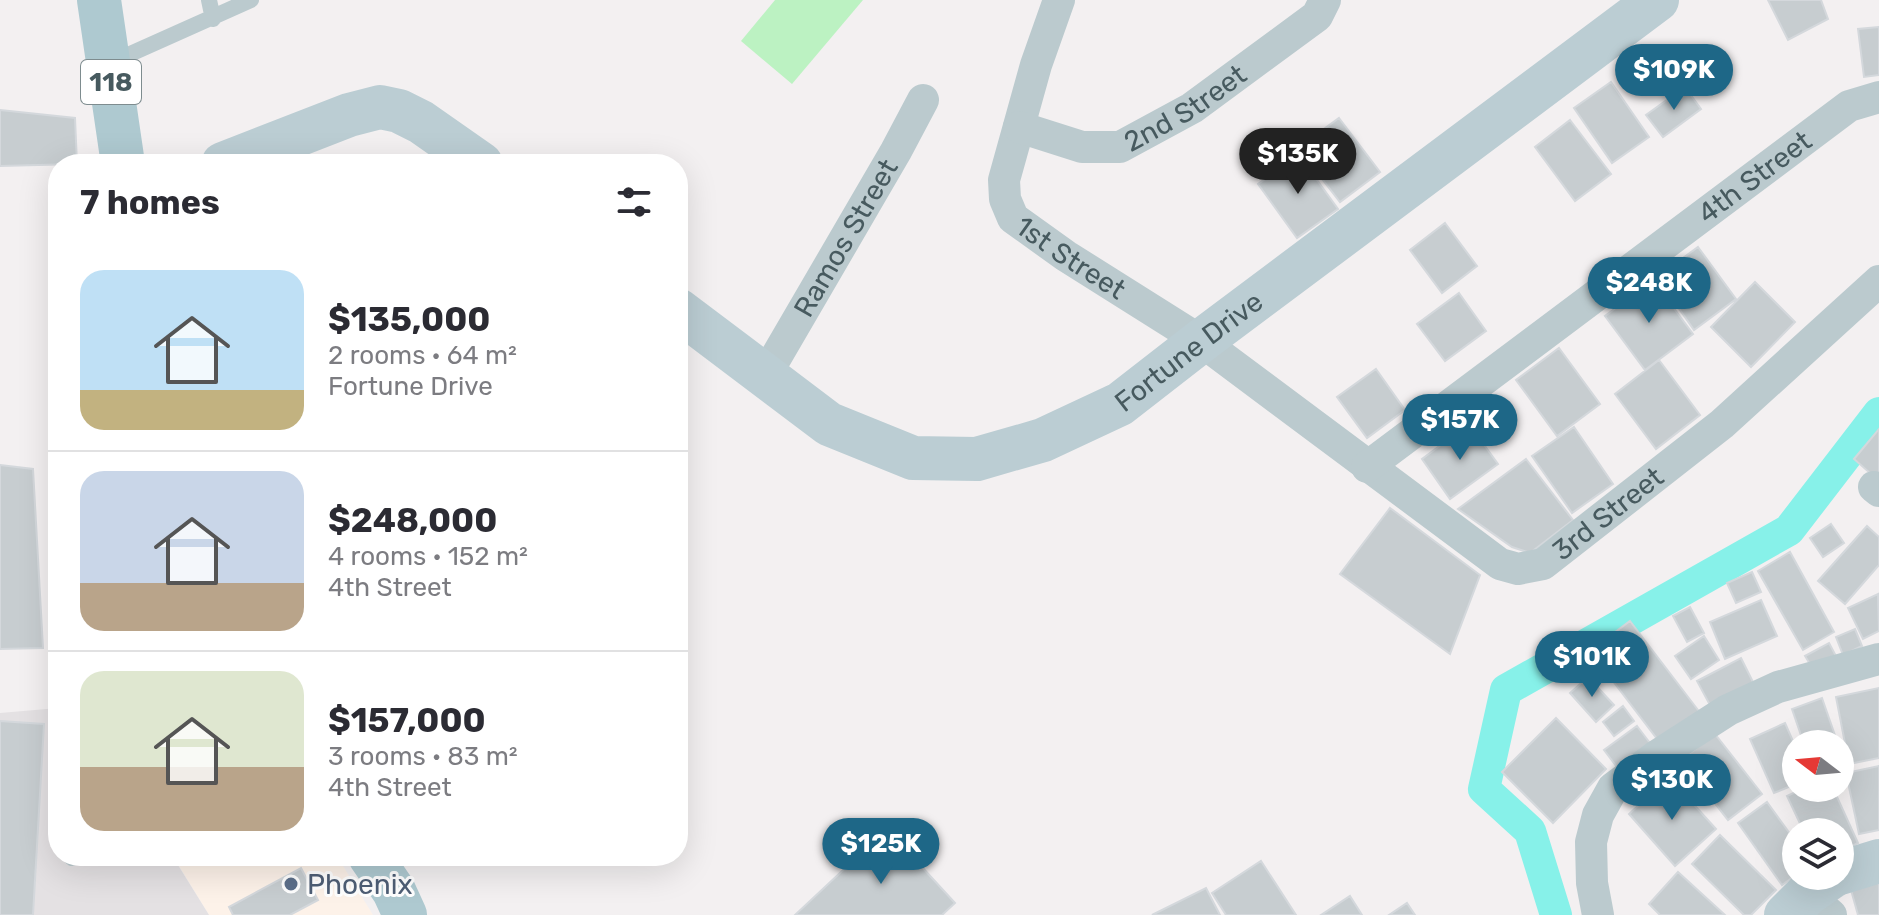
<!DOCTYPE html>
<meta charset="utf-8">
<style>
:root{--surface:#fff;--page:#f7f7f7;--text:#2b2b33;--muted:#7c7c81;--line:#e1e1e2;--accent:#1e6787}
body{margin:0;font-family:Rubik,sans-serif;background:var(--page);color:var(--text);height:100vh;display:flex;flex-direction:column;font-size:30px;white-space:nowrap}
*{box-sizing:border-box;margin:0}
p{font-size:26px;color:var(--muted)}
.icon{flex:none;width:44px;height:44px;fill:none;stroke:currentColor;stroke-width:2;stroke-linecap:round;stroke-linejoin:round}
.map{position:relative;flex:1;overflow:hidden}
.details{position:absolute;left:48px;top:154px;width:640px;height:712px;display:flex;flex-direction:column;background:var(--surface);border-radius:32px;box-shadow:0 8px 32px #0002}
.details>*{flex:none}
.needle{width:52px;rotate:286deg}
.controls{position:absolute;left:1782px;top:730px;display:grid;gap:16px}
.controls a{display:grid;place-items:center;width:72px;height:72px;border-radius:50%;background:var(--surface);box-shadow:0 8px 32px #0002;font-size:40px}
.price{position:absolute;translate:-50% -68px;padding:0 18px;border-radius:28px;background:var(--accent);color:#fff;font-size:26px;line-height:52px;filter:drop-shadow(0 2px 4px #0008)}
.price::after{content:'';position:absolute;left:50%;top:48px;width:24px;height:18px;margin-left:-12px;background:inherit;clip-path:polygon(0 0,100% 0,50% 100%)}
.price.active{background:#222;color:#fff}
ul{padding:0;list-style:none}
li{display:flex;align-items:center;gap:24px;height:200px;padding:0 32px}
li+li{border-top:2px solid var(--line)}
li span{display:grid;place-items:center;flex:none;width:224px;height:160px;border-radius:24px;color:#555}
li>.icon{margin-inline-start:auto}
span .icon{width:96px;height:96px;fill:#fffc;stroke-width:1}
li b{font-size:34px}
h2{display:flex;justify-content:space-between;align-items:center;height:96px;padding:0 32px;font-size:34px}
.map>svg:first-child{display:block}
</style>
<div class="map">
<svg width="1879" height="915" viewBox="0 0 1879 915">
<rect width="100%" height="100%" fill="#f3f0f1"/>
<path fill="#fdf2e9" d="M185,856H337L373,915H209L176,861Z"/>
<path fill="#e4e1e3" d="M58,708V856H185L176,862L209,915H0V713Z"/>
<path fill="#bcf2c2" d="M775,0H863L792,84L741,41Z"/>
<g fill="none" stroke-linecap="round" stroke-linejoin="round">
<path stroke="#87f1e9" stroke-width="32" d="M1556,915L1530,831L1484,789L1506,690L1789,530L1879,413"/>
</g>
<path fill="#c7cdd0" stroke="#d4d8dc" stroke-width="2" d="M1768,0H1821L1828,19L1788,40Z
M1879,27V75L1864,77L1858,29Z
M1611,82L1649,137L1612,163L1574,108Z
M1685,87L1701,109L1663,137L1646,115Z
M0,110L75,118L77,164L0,166Z
M1339,118L1380,172L1340,202L1298,148Z
M1570,120L1611,174L1575,201L1535,147Z
M1299,155L1338,209L1297,238L1258,184Z
M1445,223L1477,266L1442,293L1410,250Z
M1698,247L1736,299L1694,330L1657,277Z
M1653,280L1693,334L1645,370L1605,316Z
M1755,282L1795,322L1751,367L1711,327Z
M1459,293L1486,331L1445,361L1417,324Z
M1559,348L1600,404L1557,436L1516,380Z
M1659,360L1700,415L1656,449L1615,394Z
M1376,369L1405,410L1367,438L1337,397Z
M1469,424L1498,464L1450,499L1422,459Z
M1574,427L1613,484L1572,513L1532,456Z
M1879,429V481L1854,459Z
M1526,459L1573,520L1530,553L1512,547L1458,509Z
M0,465L33,469L43,648L0,649Z
M1390,508L1480,575L1450,654L1340,574Z
M1831,524L1844,543L1823,557L1810,538Z
M1867,526L1879,537V565L1845,604L1818,581Z
M1790,552L1834,632L1803,650L1758,571Z
M1752,572L1761,592L1736,603L1727,583Z
M1878,594L1879,631L1863,639L1848,608Z
M1761,600L1777,636L1725,659L1710,622Z
M1690,607L1704,633L1687,642L1673,616Z
M1630,621L1701,714L1661,744L1590,651Z
M1855,629L1862,646L1843,655L1836,637Z
M1704,636L1719,660L1691,679L1675,656Z
M1829,643L1836,656L1813,669L1805,656Z
M1741,658L1754,684L1711,707L1697,681Z
M1588,677L1614,705L1596,722L1570,693Z
M1879,688V758L1849,764L1836,697Z
M1822,698L1838,744H1804L1792,709Z
M1623,706L1634,721L1614,736L1603,722Z
M1556,718L1606,769L1553,823L1502,772Z
M0,721L44,724L33,915H0Z
M1785,723L1796,748V784L1774,793L1750,739Z
M1637,726L1656,751L1623,775L1604,750Z
M1715,734L1762,794L1728,820L1681,760Z
M1879,766V830L1859,834L1846,773Z
M1669,777L1716,829L1675,866L1629,814Z
M1804,788H1833L1858,843L1840,852V832H1804L1787,796Z
M1767,802L1796,842V875L1782,885L1738,823Z
M887,829L955,903L942,915H795Z
M1720,835L1776,890L1751,915H1744L1692,864Z
M1261,861L1296,915H1226L1212,893Z
M301,868L318,900L290,915H233L229,907Z
M1678,872L1725,915H1660L1649,904Z
M1879,882V915H1858L1851,890Z
M1206,888L1220,915H1152Z
M1350,896L1362,915H1321Z
M1407,903L1415,915H1389Z"/>
<g fill="none" stroke-linecap="round" stroke-linejoin="round">
<path stroke="#bbcace" stroke-width="16" d="M209,0L213,19
M110,63L251,0
M72,858L78,856"/>
<g stroke="#bbcace" stroke-width="32">
<path id="s1" d="M1059,0L1036,65L1004,180L1005,199L1013,218L1066,256L1201,341L1500,564L1518,569L1543,564L1722,424L1879,281"/>
<path id="s2" d="M1019,127L1082,147H1120L1192,108L1317,16L1325,0"/>
<path id="s3" d="M765,376L896,151L923,100"/>
<path id="s4" d="M1367,467L1849,106L1879,97"/>
<path d="M1874,487L1879,491"/>
<path d="M1807,894L1831,915"/>
<path d="M1598,915L1592,883L1591,842L1598,815L1613,788L1655,757L1728,710L1778,687L1879,659"/>
</g>
<g stroke="#bbcdd3" stroke-width="44">
<path d="M223,164L349,115L380,107L399,111L421,122L481,164"/>
<path id="s5" d="M678,310L829,424L913,458L977,459L1043,440L1120,404L1201,341L1657,0"/>
<path d="M1840,873L1879,861"/>
<path d="M1786,915L1807,894L1833,876"/>
</g>
<path stroke="#aec9d0" stroke-width="44" d="M99,0L123,164
M370,856L394,891L405,915"/>
</g>
<circle fill="#5c6f8a" stroke="#fff" stroke-width="3" cx="291" cy="884" r="8"/>
<g text-anchor="middle" stroke-width="6" stroke-linejoin="round" paint-order="stroke">
<rect fill="#fff" stroke="#7e8c8f" stroke-width="2" x="81" y="60" width="60" height="44" rx="6"/>
<g font-size="26" font-weight="bold" fill="#475a5f">
<text x="111" y="91">118</text>
</g>
<g font-size="28" fill="#475a5f" stroke="#fff">
<text dy="10" stroke="none"><textPath href="#s2" startOffset="180">2nd Street</textPath></text>
<text dy="10" stroke="none"><textPath href="#s4" startOffset="484">4th Street</textPath></text>
<text dy="10" stroke="none"><textPath href="#s3" startOffset="160">Ramos Street</textPath></text>
<text dy="10" stroke="none"><textPath href="#s1" startOffset="298">1st Street</textPath></text>
<text dy="10" stroke="none"><textPath href="#s5" startOffset="584">Fortune Drive</textPath></text>
<text dy="10" stroke="none"><textPath href="#s1" startOffset="952">3rd Street</textPath></text>
</g>
<g font-size="28" fill="#4e5e75" stroke="#fff" text-anchor="start">
<text x="307" y="894">Phoenix</text>
</g>
</g>
</svg>
<div class="controls">
<a><svg class="needle" viewBox="-14 -14 28 28"><path d="M0-13l5 13h-10z" fill="#e53935"/><path d="M0 13l5-13h-10z" fill="#7c7c81"/></svg></a>
<a><svg class="icon" aria-label="layers" viewBox="0 0 24 24"><path d="M12 4l9 5-9 5-9-5zM3 14l9 5 9-5"/></svg></a>
</div>
<b class="price" style="left:1674px;top:112px">$109K</b>
<b class="price active" style="left:1298px;top:196px">$135K</b>
<b class="price" style="left:1649px;top:325px">$248K</b>
<b class="price" style="left:1460px;top:462px">$157K</b>
<b class="price" style="left:1592px;top:699px">$101K</b>
<b class="price" style="left:1672px;top:822px">$130K</b>
<b class="price" style="left:881px;top:886px">$125K</b>
<section class="details">
<h2>7 homes<svg class="icon" aria-label="filters" viewBox="0 0 24 24"><path d="M4 7h16M4 17h16"/><circle cx="9" cy="7" r="2"/><circle cx="15" cy="17" r="2"/></svg></h2>
<ul>
<li><span style="background:linear-gradient(#bfe0f5 75%,#c2b280 0)"><svg class="icon" aria-label="home" viewBox="0 0 24 24"><path d="M3 11l9-7 9 7M6 9v11h12V9"/></svg></span><div><b>$135,000</b><p>2 rooms · 64 m²</p><p>Fortune Drive</p></div></li>
<li><span style="background:linear-gradient(#c9d6e8 70%,#b9a48a 0)"><svg class="icon" aria-label="home" viewBox="0 0 24 24"><path d="M3 11l9-7 9 7M6 9v11h12V9"/></svg></span><div><b>$248,000</b><p>4 rooms · 152 m²</p><p>4th Street</p></div></li>
<li><span style="background:linear-gradient(#dfe7d0 60%,#b9a48a 0)"><svg class="icon" aria-label="home" viewBox="0 0 24 24"><path d="M3 11l9-7 9 7M6 9v11h12V9"/></svg></span><div><b>$157,000</b><p>3 rooms · 83 m²</p><p>4th Street</p></div></li>
</ul>
</section>
</div>
